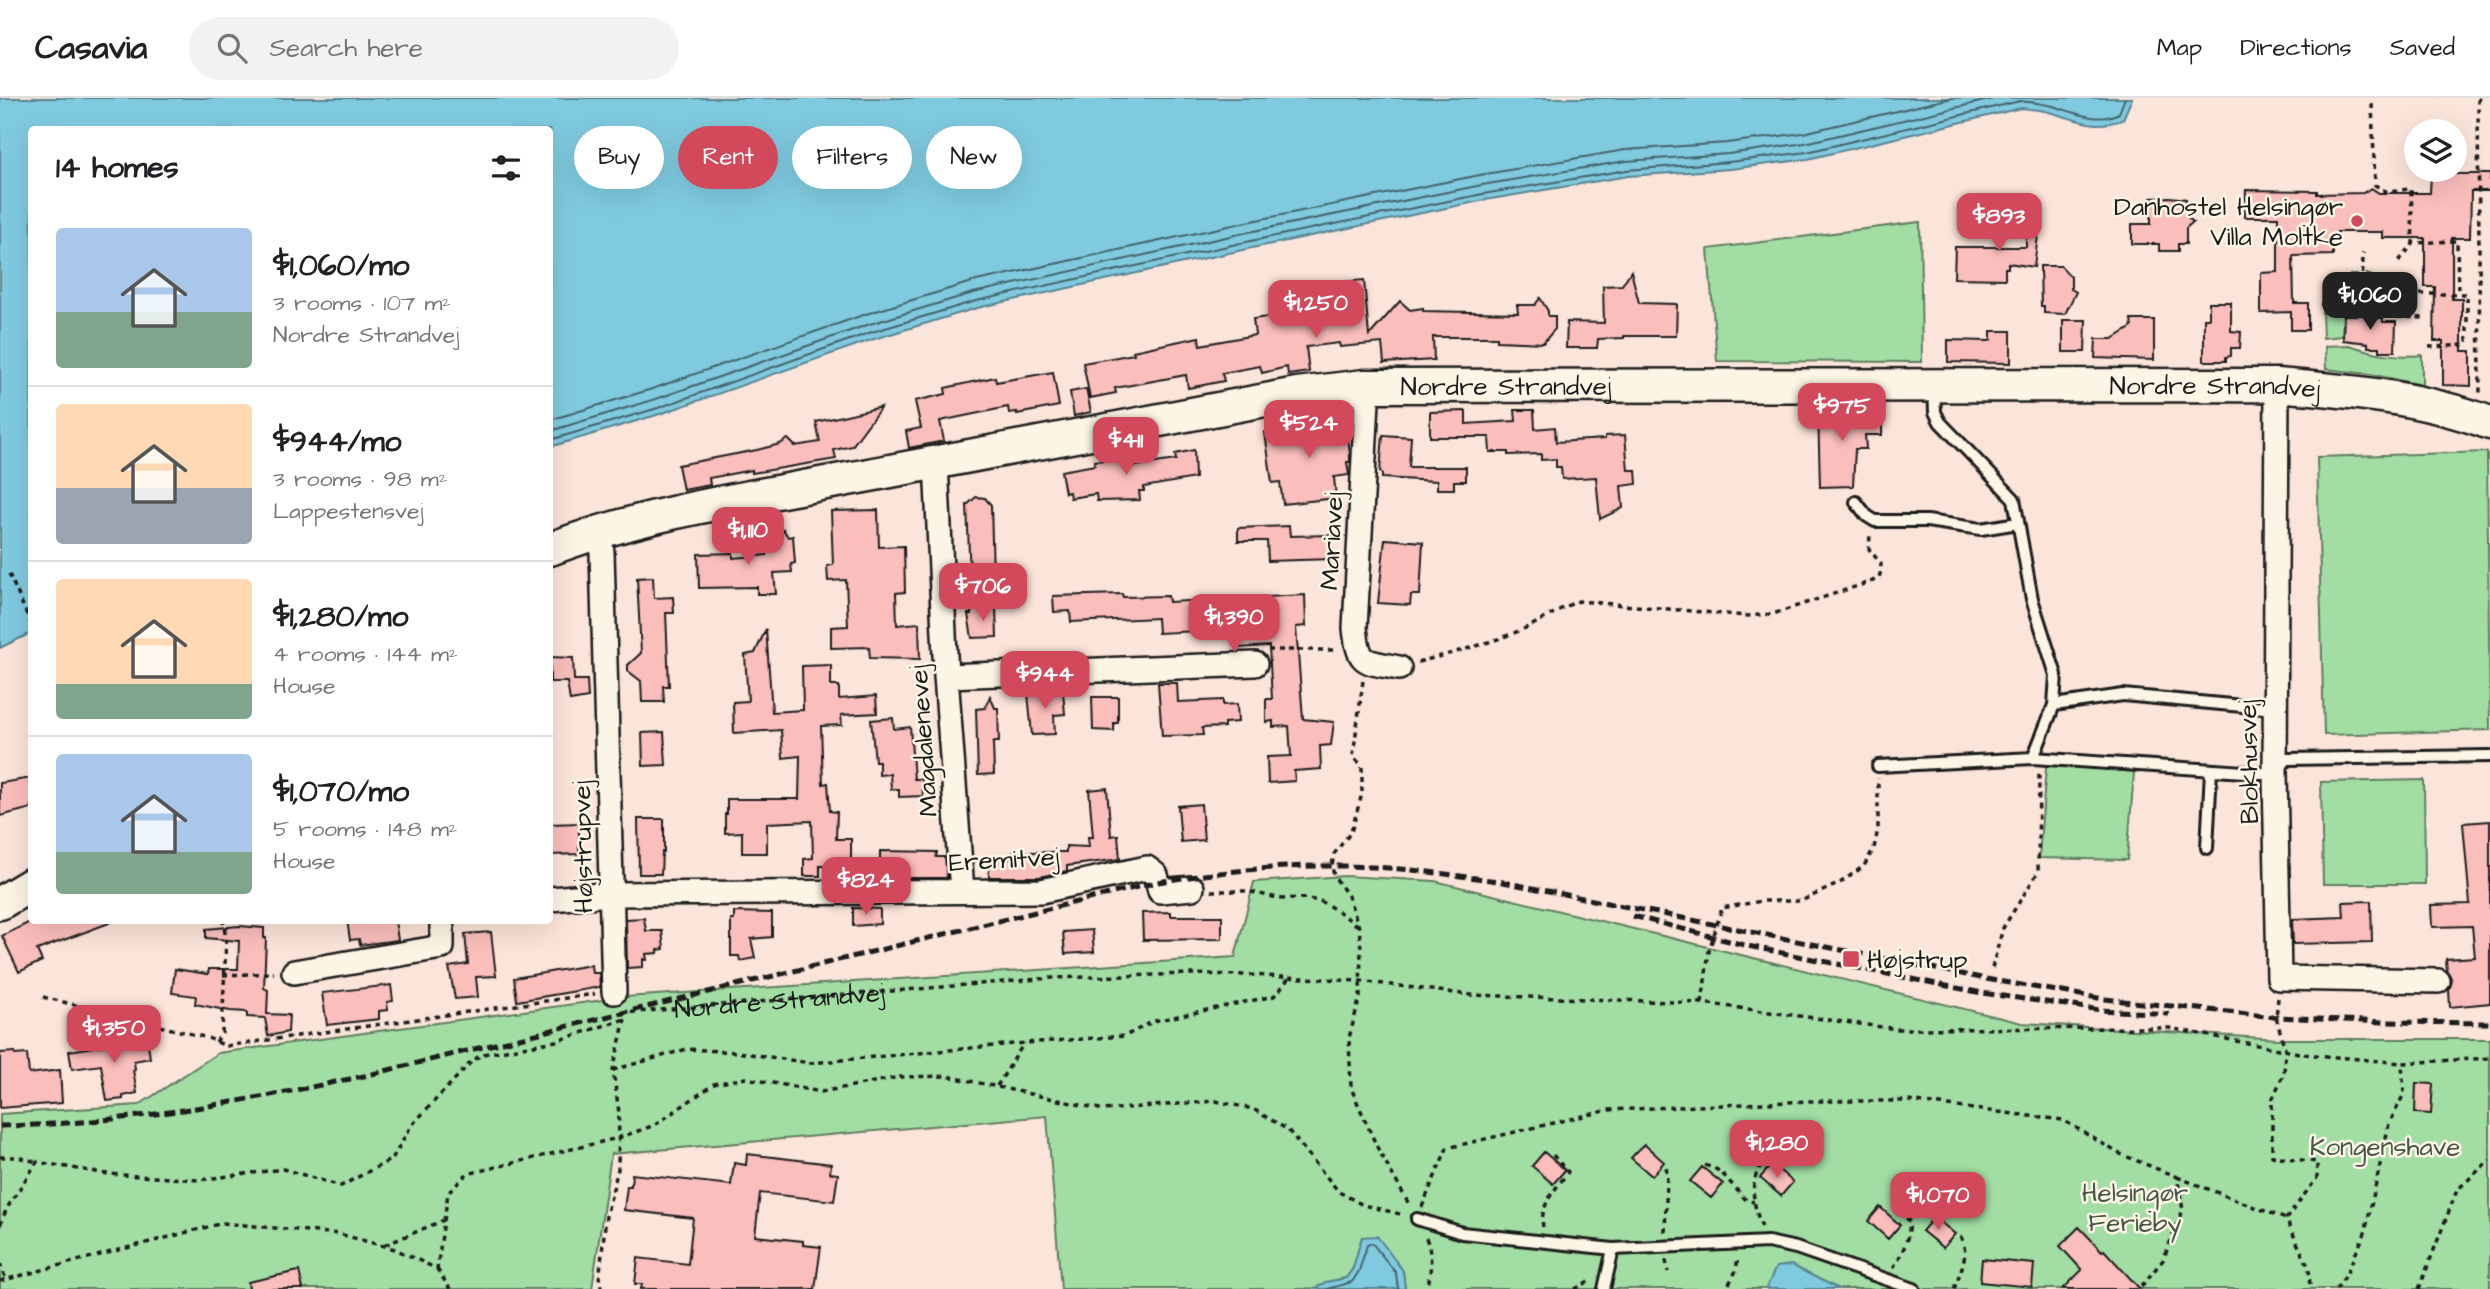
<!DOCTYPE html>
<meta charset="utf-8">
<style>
:root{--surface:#fff;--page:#f2f2f2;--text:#202124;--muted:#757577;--line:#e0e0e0;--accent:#d1495b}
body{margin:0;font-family:"Architects Daughter",sans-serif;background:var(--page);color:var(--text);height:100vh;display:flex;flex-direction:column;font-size:26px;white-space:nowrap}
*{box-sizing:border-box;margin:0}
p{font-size:23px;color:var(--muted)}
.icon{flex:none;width:38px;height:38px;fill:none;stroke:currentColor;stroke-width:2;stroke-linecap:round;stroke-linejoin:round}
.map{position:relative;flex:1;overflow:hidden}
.drawer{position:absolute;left:28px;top:28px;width:525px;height:798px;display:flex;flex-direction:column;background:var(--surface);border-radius:7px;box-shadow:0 7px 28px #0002}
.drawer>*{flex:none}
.guide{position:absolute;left:574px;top:28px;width:665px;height:63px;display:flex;gap:14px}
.tools{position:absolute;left:2404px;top:21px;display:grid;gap:14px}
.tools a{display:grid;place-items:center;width:63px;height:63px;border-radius:50%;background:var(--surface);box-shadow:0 7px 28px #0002;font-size:35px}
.price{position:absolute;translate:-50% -60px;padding:0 16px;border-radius:14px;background:var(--accent);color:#fff;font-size:23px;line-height:46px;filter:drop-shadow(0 2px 4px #0008)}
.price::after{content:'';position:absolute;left:50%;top:42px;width:21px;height:16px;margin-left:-10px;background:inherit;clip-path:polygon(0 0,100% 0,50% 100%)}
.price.on{background:#222;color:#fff}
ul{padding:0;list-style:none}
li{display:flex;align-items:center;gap:21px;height:175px;padding:0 28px}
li+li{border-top:2px solid var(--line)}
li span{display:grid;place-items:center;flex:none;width:196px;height:140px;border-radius:7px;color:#555}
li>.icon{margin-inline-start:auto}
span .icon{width:84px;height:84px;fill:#fffc;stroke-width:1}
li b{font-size:30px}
h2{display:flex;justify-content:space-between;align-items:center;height:84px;padding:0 28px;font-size:30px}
.pill{padding:0 24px;border-radius:32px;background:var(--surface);box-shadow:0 7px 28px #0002;font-size:24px;line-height:63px}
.pill.on{background:var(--accent);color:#fff}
header{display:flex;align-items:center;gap:42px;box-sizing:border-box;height:98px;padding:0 35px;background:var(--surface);border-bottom:2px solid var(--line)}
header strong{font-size:33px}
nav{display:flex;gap:38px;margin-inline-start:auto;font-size:24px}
.search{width:490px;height:63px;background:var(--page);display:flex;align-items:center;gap:18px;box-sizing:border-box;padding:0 24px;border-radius:38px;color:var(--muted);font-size:26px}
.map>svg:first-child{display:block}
</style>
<header>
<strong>Casavia</strong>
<div class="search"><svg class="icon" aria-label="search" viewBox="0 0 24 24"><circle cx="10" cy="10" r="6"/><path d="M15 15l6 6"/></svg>Search here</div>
<nav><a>Map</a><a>Directions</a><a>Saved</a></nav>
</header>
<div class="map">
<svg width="2490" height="1191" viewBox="0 0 2490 1191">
<rect width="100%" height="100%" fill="#fbe4d9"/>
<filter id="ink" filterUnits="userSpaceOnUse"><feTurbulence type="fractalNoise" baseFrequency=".0143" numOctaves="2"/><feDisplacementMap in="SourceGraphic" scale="14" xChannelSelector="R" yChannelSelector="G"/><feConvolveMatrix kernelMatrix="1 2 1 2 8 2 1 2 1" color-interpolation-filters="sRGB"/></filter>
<g filter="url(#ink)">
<path fill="#a2dea4" stroke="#5f7d60" stroke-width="2" d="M1920,124L1922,264L1717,263L1708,151Z
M2367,176C2383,181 2394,196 2400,211L2397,214L2372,198L2361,194L2343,208L2342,238L2323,240L2322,214L2335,215L2341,188L2350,177H2357L2359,183L2367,182Z
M2349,247C2374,255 2395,260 2422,257V287L2370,276L2326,271L2325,248Z
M2487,354L2490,632L2324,637L2317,359Z
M2071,665L2134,674L2127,762L2039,760L2046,669Z
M2424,682L2425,786H2323L2321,684Z
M1345,778L1435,783L2022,925L2279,941H2490V1191H1405L1403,1173L1362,1139L1353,1170L1346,1180L1326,1184L1314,1191H1061L1047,1018L611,1056L592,1191H0V1016L139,1007L218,955L625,899L1235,859L1254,784Z"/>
<path fill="#7fcadf" stroke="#578491" stroke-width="2" d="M0,0H2132L2123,21C2094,33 2077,21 2049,14C2040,12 2030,11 2021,10L1808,61L1730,71L1628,78L1485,102L1247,151L977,210L874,241L660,316L550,349V32H32L31,535L0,550Z
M1377,1138L1403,1173L1405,1191H1314L1326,1184L1346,1180L1353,1170L1362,1139Z
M1791,1167L1839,1191H1766L1776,1169Z"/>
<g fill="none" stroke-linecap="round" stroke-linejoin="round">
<path stroke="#44626a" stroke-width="2" d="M550,322L652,291L866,216L972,184L1242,125L1480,77L1625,52L1727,45L1803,35L1952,0
M550,333L656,301L870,226L973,195L1244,135L1482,87L1626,63L1728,56L1805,45L1997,0
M550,342L658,310L872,234L976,203L1246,144L1483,96L1627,72L1729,64L1807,54L2020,3C2030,4 2039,5 2048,7C2072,12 2095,27 2119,15L2125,0
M1327,1191L1352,1184L1359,1173L1367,1147L1372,1145L1396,1175L1398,1191"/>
</g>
<path fill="#fabebc" stroke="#1c1c1c" stroke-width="2" d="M2431,76H2490V93H2471L2470,140H2452V201H2462V253H2471V288L2443,287V243H2434L2435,189H2425V140H2383V134H2337V149H2333V157L2293,158L2294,205H2308V232H2291V214L2261,215V175L2278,174V119H2245L2246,92L2317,93V96L2363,95L2371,90L2379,95H2430Z
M2170,99L2186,101V118L2193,124L2186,130V146H2178V153H2159V146H2132V126H2151V100Z
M2026,106H2042L2034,169L2008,165V170H2005V181L1954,180L1955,149H2026Z
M2040,168H2061L2071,179V191L2076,194L2065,216L2044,215V208H2041Z
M1631,173L1639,205L1677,206L1676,238H1624V240L1598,241L1597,250H1566L1567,224L1604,225L1603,188L1622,187Z
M1364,182L1369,238L1400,203L1410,212L1423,210V213L1518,215L1517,207H1535L1540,200L1548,213V218H1555V231L1543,245L1497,243V239H1433L1434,262L1384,265L1382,245L1340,249L1339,245L1306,249L1309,274L1288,277L1287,269L1262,275L1260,268L1222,275L1224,283L1188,290L1186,277L1115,290L1116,295L1090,300L1083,265L1134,256L1133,253L1199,239L1200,247L1255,237L1253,221L1305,214L1303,200L1335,196L1333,185Z
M2209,204H2231V233L2241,234L2240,250H2231V258L2226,259V263H2204V220H2209Z
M2344,217H2370V220H2383V224H2396L2395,253H2380V249H2368V245L2343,242Z
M2063,222H2086L2085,254H2063Z
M2131,222H2154V262L2095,260L2096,241H2113L2132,229Z
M1991,233H2011V265L1948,264V242L1989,243L1991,242Z
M1053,274L1059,308L1017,316V314L1009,315L1008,309L940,323L944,343L909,350L906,333L921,330L915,303L946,296L945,290L995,279L996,284Z
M1086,291L1091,314L1074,318L1070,294Z
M881,309L852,348L834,352L836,361L752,375V372L709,380L710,387L683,392L678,367L757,352L780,346L788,341L795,348L820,344L816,324Z
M1818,310H1854L1855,318H1882V337H1865L1866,351H1855L1853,388L1820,389Z
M1515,312H1534L1535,331L1555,329L1556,344L1605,341V338L1625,337L1628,372H1636L1637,386L1621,388L1623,410L1600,421L1596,379L1562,381L1561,369H1556V361L1541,362V356L1508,357V354H1490L1489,339H1430V314L1466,313V326L1516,323Z
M1346,322L1350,357V364H1347L1349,377L1334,379L1336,400L1283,406L1280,384L1272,385L1265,334Z
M1383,337L1411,339L1409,369H1466V383H1454V391H1437V383L1382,380V375L1380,374Z
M1194,352L1195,380L1144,389V393H1139L1140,402L1097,403L1096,396L1070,400L1069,394L1065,395L1061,373L1095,367L1094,363L1134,360L1135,368L1176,362L1175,356Z
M976,399L985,400L991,407L993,477L970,479L967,407Z
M878,412L879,449L904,448L905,494L896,495L897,527L919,525L920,561L870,560L869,549L831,550V529L848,528L846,482L828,483L827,468L833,467L831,413Z
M1289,428L1290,438L1331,437L1332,461L1268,463L1267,443H1238V430Z
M783,431L788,439L793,438L795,465L791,466L792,474L774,475L776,496H757V489L699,490L698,456L733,455V460L767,457V453H769L768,440H778Z
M1385,441L1423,444L1420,497H1411L1410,507L1378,505Z
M653,479L654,500L673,499L674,515H666L669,588H663L664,604H642L641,583L628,573V567L641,555L637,480Z
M1122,496L1123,499L1168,498L1169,504L1305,497L1306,528L1296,529L1303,621L1334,624L1331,647L1320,648L1321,671L1294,673L1295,683L1268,685L1267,659L1291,658L1289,628L1273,629V623L1266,624V601H1272L1269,548L1239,550L1238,531L1158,535L1157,520L1071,524L1070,513L1054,514L1053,498Z
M996,510L997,539L972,540L968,516H971V512Z
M766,531L772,614L803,612L802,568L831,567V588H839V601L876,598L877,615L841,617L842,627L821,628L823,686L828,685L830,713L837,714L836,741H851V769L820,768V778H804V761L813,760L812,723L767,725V755H742V734L725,735V716H727V701H799L800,658L783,660L781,632L734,635L733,604L748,603L745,557L755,555Z
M550,559L573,560L574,582H587L588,600L570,603L567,584H550Z
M1158,585H1177L1178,604L1223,602V607L1237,606L1238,624L1224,625V629L1202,630L1203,637L1162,638Z
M1063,593L1065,616L1054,617L1055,636L1032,637L1028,595Z
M990,598L995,610H998L999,644H993L994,676L978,677L976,611L985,610Z
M1092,599H1118V625H1114V633L1093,632Z
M893,620L894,631L910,629L914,681H922L923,698L899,699V691H891L890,676L879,677V663H875L871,622Z
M664,634L666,667L643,668L642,635Z
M32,680V710L0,718V685Z
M1107,690L1111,738L1118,737L1120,761L1067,768V773L1039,779H989V762L1014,760L1013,754H1066V748L1089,749L1088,739H1093L1089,692Z
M1201,706L1204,742L1181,744L1178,708Z
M638,721H664V754H662L661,776H639Z
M2490,723V905L2450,909L2449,892L2452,883L2447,873L2446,861L2475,859L2472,828L2432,829L2431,807L2470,806L2463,725Z
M579,725V756L550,757V726Z
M880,753L937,754L936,759H945L947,780H880Z
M2371,803L2372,844L2293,846L2292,821L2344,819L2343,804Z
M853,810L880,811V826L853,828Z
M734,814L772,815V839L751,841L755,860L740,863L739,858H731V822H734Z
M1171,814V818H1222V841L1143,842L1142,815Z
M644,820L646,833H662L664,851L658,852V855L646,856L647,862L643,861V869L627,870L626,821Z
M34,822H109V825L37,852L42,863L19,874L2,838Z
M347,822H395L398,842L360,847L359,841L350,842Z
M239,828L264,830V840H266L264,890L268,892L267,916L289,917L288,934L268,938L265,920L247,919V914L230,913L195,906L196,898L172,895L175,871L208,876L209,871H238L239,843L206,840V831Z
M1092,832L1094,854L1065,856L1063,834Z
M491,834L496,878L476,879L478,899L455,901L449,869L468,866L465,836Z
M591,867L592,875H599L600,889L517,903L514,880Z
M391,887L393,903L387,904L388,912L379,913V921L327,927L322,895Z
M147,940L150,960L134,963L135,971L133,972L137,995L123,998V1001L107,1003L101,967L72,971L69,953Z
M15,954V957L27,956L29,976L60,972L62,1005L0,1010V955Z
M2416,985L2433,986L2431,1016L2415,1015Z
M1644,1046L1664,1064L1652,1078L1631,1060Z
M1544,1054L1565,1072L1553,1086L1532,1068Z
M747,1056L831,1066L830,1075L838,1076L834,1103L760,1095L755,1138L803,1143V1147L821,1149L815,1191H641L642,1186H635L638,1160L688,1166L693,1120L624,1112L627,1088H631L632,1076L731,1087L734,1065L746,1067Z
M1772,1066L1793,1084L1781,1098L1760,1080Z
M1702,1069L1723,1086L1711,1100L1690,1083Z
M1880,1109L1900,1127L1888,1141L1868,1123Z
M1934,1119L1955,1136L1943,1150L1922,1133Z
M2079,1129L2102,1153L2104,1152L2140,1191H2063L2082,1172L2060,1148Z
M1982,1161L2034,1166L2032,1189L1980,1184Z
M299,1173L303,1191H249L248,1184Z"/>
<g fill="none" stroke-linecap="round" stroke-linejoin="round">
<defs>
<path id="lane" d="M1934,290L1935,314L1940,324L2014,401L2032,501L2056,577L2054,607
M1856,404L1867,418L1875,423H1927L1981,431L2018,425
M2033,660L2054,607L2123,597L2275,611
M1878,668L2033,660L2275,676L2287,661L2490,658
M2207,750L2211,672
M1417,1121L1462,1135L1613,1151L1768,1144L1796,1150L1914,1191
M1604,1191L1613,1151"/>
<path id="street" d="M2277,287L2275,676L2279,880L2438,883
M1365,288L1367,303L1355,530C1359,568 1364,563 1399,570
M936,364L946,578L962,793
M599,434L602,454L614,894
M946,578L1255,566
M550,801L611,796L1041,793L1147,770L1156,777L1160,793L1192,790
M294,874L442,849V822"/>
<g id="secondary">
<path id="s2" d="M550,451C650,413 759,398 864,378C1009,351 1153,323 1297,296L1365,288L2277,287C2350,293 2421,299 2490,325"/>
<path d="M0,805L32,786"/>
</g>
</defs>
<use href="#lane" stroke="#1c1c1c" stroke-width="16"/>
<use href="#street" stroke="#1c1c1c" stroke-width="28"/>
<use href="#secondary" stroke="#1c1c1c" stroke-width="37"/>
<g stroke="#1c1c1c" stroke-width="3.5" stroke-dasharray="5 5" stroke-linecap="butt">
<path d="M2480,0L2478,3L2480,298"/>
<path d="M2372,6L2375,87L2385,93L2411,91L2413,145L2457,143L2458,196"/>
<path d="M2399,163L2413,146"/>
<path d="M2420,196H2467V244L2465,247L2429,249"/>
<path d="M2320,206L2343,208L2362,206L2400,219L2425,220"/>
<path d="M2362,206L2363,155"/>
<path d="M9,476L32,528"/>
<path d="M1268,552H1337"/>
<path d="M1418,564C1453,555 1488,546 1521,532C1542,524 1558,510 1579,503L1747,518L1773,516L1873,483L1880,477L1881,466L1869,451L1870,437"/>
<path d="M1363,583L1353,658L1362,668V696L1351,734L1334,756L1332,768L1334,778L1348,798L1359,829L1361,850L1360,899L1349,940L1351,990L1377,1049L1410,1108"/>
<path d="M1211,793H1247L1282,801L1302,800L1320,803L1338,813L1359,829"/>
<path d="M1992,870L2003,830L2038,774L2039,675"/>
<path d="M223,877L274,875"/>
<path d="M43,899L208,940L226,948L595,896"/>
<path d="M2278,900L2276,919L2285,951L2284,975L2272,1002V1058L2317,1064V1080L2286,1121L2309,1170L2310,1191"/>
<path d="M1702,905L1709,853L1722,810L1762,803H1801L1840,785L1864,768L1874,750L1878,731V680"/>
<path id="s1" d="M622,913L623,915L1052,880L1190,876L1248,877L1360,883L1471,897L1702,905L1897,931L2169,930L2304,956L2402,965L2490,960"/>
<path d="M216,944L222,935L226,841L223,822"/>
<path d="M613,972L687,951L737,954L810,965L1025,945L1125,938L1154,923L1274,898L1291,878"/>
<path d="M997,988L1024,945"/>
<path d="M0,1059H18L37,1064"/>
<path d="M1705,1067L1720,1073L1746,1102L1754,1104"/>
<path d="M2177,1079L2286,1121"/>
<path d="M1422,1109L1447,1050L1609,1012L1811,1003H1908L2063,1022L2118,1055L2177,1079L2183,1112L2163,1162L2139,1191"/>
<path d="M0,1127L7,1110L37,1064L108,1076L199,1082L283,1071L341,1088L392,1061L411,1028L472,963L483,956L556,943L625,921L623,915"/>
<path d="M1543,1129C1539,1107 1556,1091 1568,1074L1551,1055"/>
<path d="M1762,1129C1752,1106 1747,1077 1769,1059L1777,1060L1781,1066"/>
<path d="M1665,1134L1667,1077L1666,1066"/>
<path d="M1426,1140C1433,1156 1431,1175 1427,1191"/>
<path d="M385,1147L444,1122"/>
<path d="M1666,1162L1668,1174"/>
<path d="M0,1165L6,1182"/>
<path d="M1893,1170C1903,1154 1908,1143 1910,1124L1900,1113"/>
<path d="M437,1171L450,1191"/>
<path d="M0,1183L223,1125L339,1136L395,1151L437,1171L448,1095L467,1076L618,1040L655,1027L714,986L746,980L821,994L900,979L947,978L1104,1012L1216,1003L1253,1011L1288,1032L1339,1094L1363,1107L1404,1117"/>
<path d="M1729,1186L1737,1171V1158"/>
<path d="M602,1191L599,1183L606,1118L618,1071L619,1015L613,972L625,921"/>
<path d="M1575,1191L1592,1182"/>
<path d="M1954,1191C1961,1172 1971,1154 1959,1136"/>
<path d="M2336,1191L2345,1179L2365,1135L2389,1026L2404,996L2402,965"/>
<path d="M2419,1191L2457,1092L2490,1062"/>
</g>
<use href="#lane" stroke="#fcf5e5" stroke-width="10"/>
<use href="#street" stroke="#fcf5e5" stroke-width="23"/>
<use href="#secondary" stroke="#fcf5e5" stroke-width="32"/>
<path stroke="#1c1c1c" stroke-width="5" stroke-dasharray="10 5" stroke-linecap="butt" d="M1633,818L1748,848L1982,895L2101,912L2169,916
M0,1028C126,1026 241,1004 364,978L1158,784C1218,774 1278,767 1339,768C1392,768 1446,776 1498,783L1986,881L2104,901L2276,919L2385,924L2490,925"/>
</g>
</g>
<g fill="#d1495b" stroke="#fcf5e5" stroke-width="2.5">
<circle cx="2357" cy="123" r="7"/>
<rect x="1842" y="852" width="18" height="18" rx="3.5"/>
</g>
<g text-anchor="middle" stroke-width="5" stroke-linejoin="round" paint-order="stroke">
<g font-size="26" fill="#1c1c1c" stroke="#fcf5e5" text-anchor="end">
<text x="2343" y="117">Danhostel Helsingør<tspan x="2343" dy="30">Villa Moltke</tspan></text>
<text x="1867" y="870" text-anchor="start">Højstrup</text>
</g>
<g font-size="26" fill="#1c1c1c" stroke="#fcf5e5">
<text dy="9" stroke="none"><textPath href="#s2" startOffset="973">Nordre Strandvej</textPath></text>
<text dy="9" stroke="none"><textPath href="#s2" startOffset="1682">Nordre Strandvej</textPath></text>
<text transform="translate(1331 443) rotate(-87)" y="9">Mariavej</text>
<text transform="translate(923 643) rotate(-94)" y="9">Magdalenevej</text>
<text transform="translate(2248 664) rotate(-91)" y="9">Blokhusvej</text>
<text transform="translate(582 749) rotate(-91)" y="9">Højstrupvej</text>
<text transform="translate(1004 761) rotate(-3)" y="9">Eremitvej</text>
<text dy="9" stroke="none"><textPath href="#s1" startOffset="159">Nordre Strandvej</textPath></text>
</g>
<g font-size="26" fill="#445645" stroke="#fcf5e5">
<text x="2385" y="1057">Kongenshave</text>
<text x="2135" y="1103">Helsingør<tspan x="2135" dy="30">Ferieby</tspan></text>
</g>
</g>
</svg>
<div class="tools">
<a><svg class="icon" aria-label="layers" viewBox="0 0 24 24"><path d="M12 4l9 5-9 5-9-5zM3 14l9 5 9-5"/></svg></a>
</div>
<b class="price" style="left:1999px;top:155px">$893</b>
<b class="price on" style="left:2370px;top:234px">$1,060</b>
<b class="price" style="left:1316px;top:242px">$1,250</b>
<b class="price" style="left:1842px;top:345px">$975</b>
<b class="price" style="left:1309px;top:362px">$524</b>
<b class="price" style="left:1126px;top:379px">$411</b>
<b class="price" style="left:748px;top:469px">$1,110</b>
<b class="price" style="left:983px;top:525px">$706</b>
<b class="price" style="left:1234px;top:556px">$1,390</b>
<b class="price" style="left:1045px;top:613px">$944</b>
<b class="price" style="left:866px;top:819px">$824</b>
<b class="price" style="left:114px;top:967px">$1,350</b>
<b class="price" style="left:1777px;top:1082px">$1,280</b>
<b class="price" style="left:1938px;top:1134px">$1,070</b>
<div class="guide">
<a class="pill">Buy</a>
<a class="pill on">Rent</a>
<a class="pill">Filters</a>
<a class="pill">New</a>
</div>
<section class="drawer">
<h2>14 homes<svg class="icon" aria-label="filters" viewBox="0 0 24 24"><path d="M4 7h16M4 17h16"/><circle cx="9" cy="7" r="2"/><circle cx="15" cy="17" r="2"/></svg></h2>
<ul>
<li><span style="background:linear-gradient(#a9c7e8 60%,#7fa58c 0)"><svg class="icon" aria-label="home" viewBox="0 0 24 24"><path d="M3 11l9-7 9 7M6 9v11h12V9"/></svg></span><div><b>$1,060/mo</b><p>3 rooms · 107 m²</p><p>Nordre Strandvej</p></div></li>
<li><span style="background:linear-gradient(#ffd9b3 60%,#9aa5b1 0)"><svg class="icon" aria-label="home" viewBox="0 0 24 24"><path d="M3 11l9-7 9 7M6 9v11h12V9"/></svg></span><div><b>$944/mo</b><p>3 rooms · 98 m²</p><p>Lappestensvej</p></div></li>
<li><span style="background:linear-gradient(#ffd9b3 75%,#7fa58c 0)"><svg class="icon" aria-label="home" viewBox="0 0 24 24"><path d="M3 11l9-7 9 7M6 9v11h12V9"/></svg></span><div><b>$1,280/mo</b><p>4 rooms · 144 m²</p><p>House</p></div></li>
<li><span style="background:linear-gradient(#a9c7e8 70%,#7fa58c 0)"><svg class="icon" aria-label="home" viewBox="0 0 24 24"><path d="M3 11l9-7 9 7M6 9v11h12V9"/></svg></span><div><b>$1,070/mo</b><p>5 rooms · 148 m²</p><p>House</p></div></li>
</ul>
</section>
</div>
